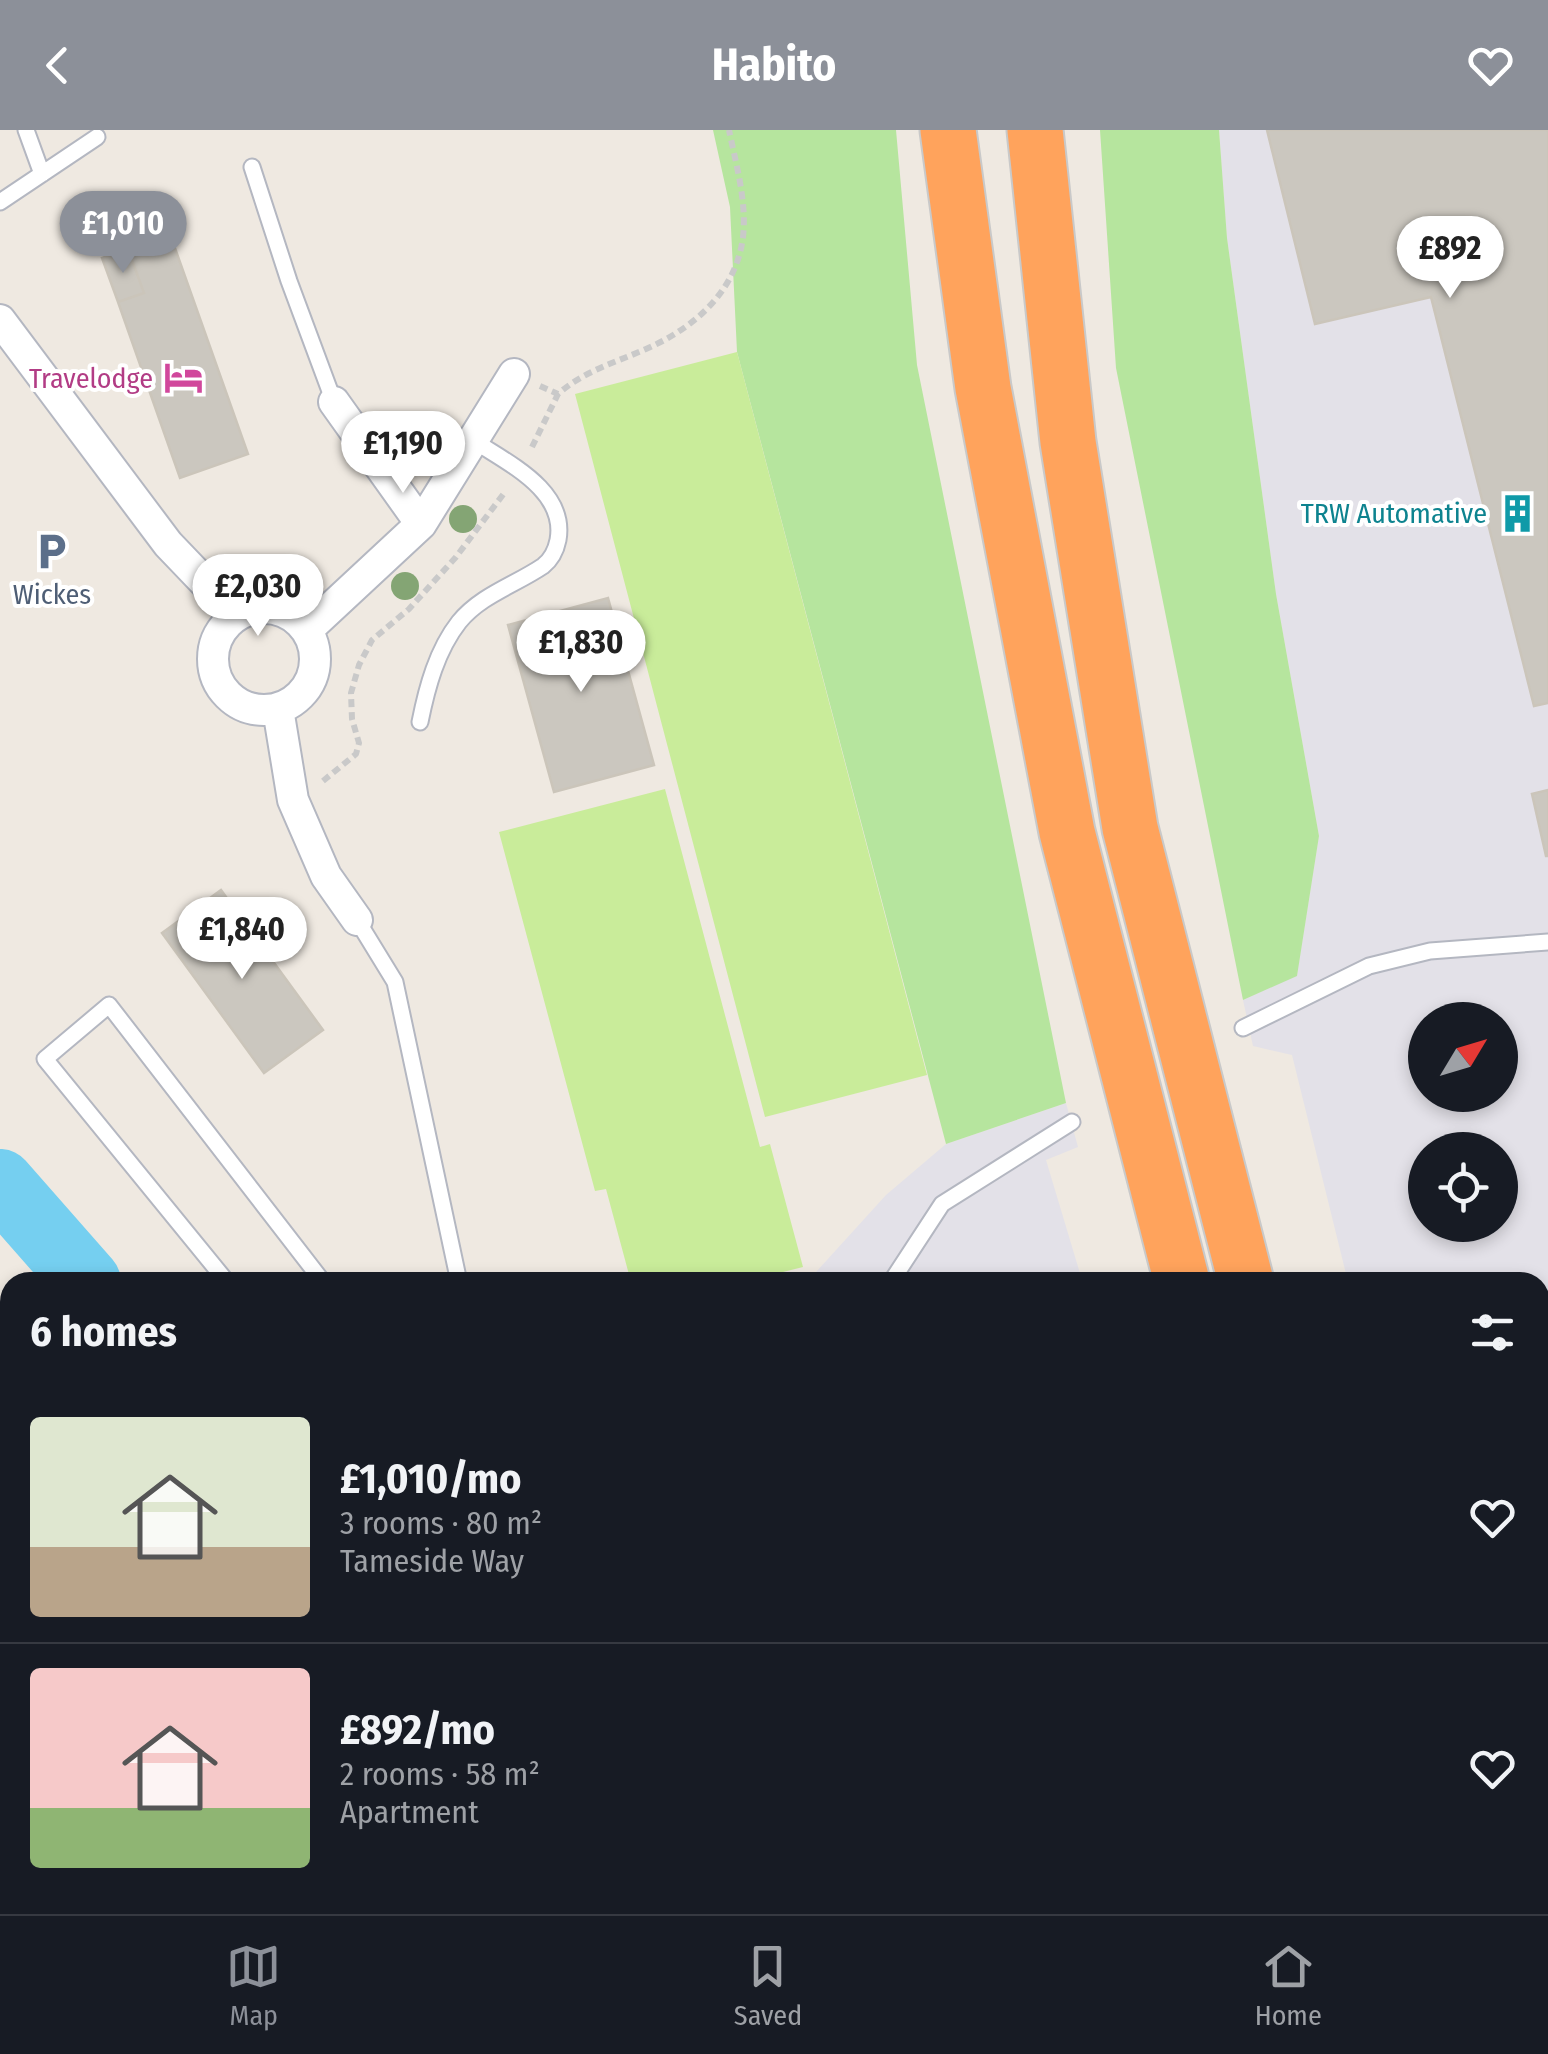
<!DOCTYPE html>
<meta charset="utf-8">
<style>
:root{--surface:#171b24;--page:#242831;--text:#f1f3f6;--muted:#9ea1a6;--line:#363941;--accent:#8c9099}
body{margin:0;font-family:"Fira Sans Condensed",sans-serif;background:var(--page);color:var(--text);height:100vh;display:flex;flex-direction:column;font-size:38px;white-space:nowrap}
*{box-sizing:border-box;margin:0}
p{font-size:32px;color:var(--muted)}
.icon{flex:none;width:55px;height:55px;fill:none;stroke:currentColor;stroke-width:2;stroke-linecap:round;stroke-linejoin:round}
.map{position:relative;flex:1;overflow:hidden}
.drawer{position:absolute;left:0px;top:1142px;width:1550px;height:642px;display:flex;flex-direction:column;background:var(--surface);border-radius:30px 30px 0 0;box-shadow:0 5px 15px #0003}
.drawer>*{flex:none}
.needle{width:65px;rotate:52deg}
.fabs{position:absolute;left:1408px;top:872px;display:grid;gap:20px}
.fabs a{display:grid;place-items:center;width:110px;height:110px;border-radius:50%;background:var(--surface);box-shadow:0 5px 15px #0003;font-size:50px}
.price{position:absolute;translate:-50% -85px;padding:0 22px;border-radius:35px;background:#fff;color:#222;font-size:32px;line-height:65px;filter:drop-shadow(0 2px 5px #0008)}
.price::after{content:'';position:absolute;left:50%;top:60px;width:30px;height:22px;margin-left:-15px;background:inherit;clip-path:polygon(0 0,100% 0,50% 100%)}
.price.active{background:var(--accent);color:#fff}
ul{padding:0;list-style:none}
li{display:flex;align-items:center;gap:30px;height:250px;padding:0 30px}
li+li{border-top:2px solid var(--line)}
li span{display:grid;place-items:center;flex:none;width:280px;height:200px;border-radius:10px;color:#555}
li>.icon{margin-inline-start:auto}
span .icon{width:120px;height:120px;fill:#fffc;stroke-width:1}
li b{font-size:42px}
h2{display:flex;justify-content:space-between;align-items:center;height:120px;padding:0 30px;font-size:42px}
header{display:flex;justify-content:space-between;align-items:center;height:130px;padding:0 30px;background:var(--accent);color:#fff;font-size:45px;font-weight:700}
.tab-bar{display:flex;justify-content:space-around;align-items:center;height:140px;border-top:2px solid var(--line);background:var(--surface);font-size:28px;color:var(--muted)}
.tab-bar a{display:grid;justify-items:center;gap:5px}
.tab-bar .active{color:var(--accent)}
.map>svg:first-child{display:block}
</style>
<header><svg class="icon" aria-label="back" viewBox="0 0 24 24"><path d="M15 5l-7 7 7 7"/></svg>Habito<svg class="icon" aria-label="heart" viewBox="0 0 24 24"><path d="M12 20l-8-8c-3-5 5-10 8-4 3-6 11-1 8 4z"/></svg></header>
<div class="map">
<svg width="1548" height="1784" viewBox="0 0 1548 1784">
<rect width="100%" height="100%" fill="#efe9e1"/>
<path fill="#e3e1e8" fill-rule="evenodd" d="M1219,0H1548V1784H1503L1500,1775H1540V1152H1348L1292,925L1253,916L1243,870L1297,845L1319,706L1276,464L1227,108ZM1425,890H1500V965H1425ZM1425,1020H1500V1095H1425Z
M1066,973L1078,1017L1046,1030L1082,1150L1078,1152H807L886,1065L946,1014Z
M0,1202L10,1215V1775H663L676,1784H0Z
M990,1775H1257L1260,1784H997Z"/>
<path fill="#b6e59e" d="M713,0H896L917,235L1066,973L946,1014L737,222L730,77Z
M1100,0H1219L1227,108L1276,464L1319,706L1297,846L1243,870L1116,238Z"/>
<path fill="#c9ec9a" d="M737,222L927,945L765,987L575,264Z
M665,659L760,1017L770,1014L803,1137L743,1152H631L606,1059L595,1061L499,702Z"/>
<g fill="none" stroke-linecap="round" stroke-linejoin="round">
<path stroke="#75cff0" stroke-width="68" d="M0,1053L87,1152
M836,1775L843,1784"/>
</g>
<path fill="#cbc7bf" stroke="#cbc5ba" stroke-width="2.5" d="M1267,0H1548V573L1534,576L1431,167L1315,194Z
M170,104L248,324L180,348L118,172L144,163L128,119Z
M128,119L144,163L118,172L102,128Z
M608,468L654,635L554,662L508,495Z
M1548,660V726H1546L1532,664Z
M221,760L323,900L264,943L162,803Z
M0,1324L10,1336V1464L0,1473Z
M10,1706V1775H91L101,1784H0V1718Z"/>
<g fill="none" stroke-linecap="round" stroke-linejoin="round">
<defs>
<path id="service" d="M26,0L42,44
M252,37L289,151L334,272
M0,72L97,7
M420,592C427,557 437,520 459,492C481,465 515,455 543,436C552,429 556,420 558,410C567,360 507,333 473,310
M357,790L395,852L459,1152
M1243,898L1369,836L1430,821L1548,812
M227,1152L45,929L109,875L323,1152
M891,1152L942,1074L1072,992
M0,1276L10,1288
M0,1643L10,1631
M389,1775L395,1784
M273,1784L282,1775"/>
<path id="minor" d="M0,190L168,414L236,485
M334,272L421,394
M213 529a51 51 0 1 1 102 0a51 51 0 1 1-102 0Z
M307,500L421,394L514,244
M278,579L293,670L326,746L357,790
M591,1775L607,1784"/>
<path id="motorway" d="M948,0L983,258L1067,702L1182,1152
M1035,0L1068,312L1130,698L1246,1152
M1363,1775L1366,1784
M1425,1775L1427,1784"/>
</defs>
<use href="#service" stroke="#b4b7c1" stroke-width="19"/>
<use href="#minor" stroke="#b4b7c1" stroke-width="34"/>
<use href="#motorway" stroke="#c9c9c9" stroke-width="59"/>
<path stroke="#c9c9c9" stroke-width="6" stroke-dasharray="8 5" stroke-linecap="butt" d="M540,256L558,264C584,241 614,233 646,219C694,198 736,162 743,107C747,72 736,34 729,0
M532,317L558,264
M323,651L356,624L359,613L352,589L351,563L359,535L372,510L409,479L456,427L505,362"/>
<use href="#service" stroke="#fff" stroke-width="15"/>
<use href="#minor" stroke="#fff" stroke-width="30"/>
<use href="#motorway" stroke="#ffa35c" stroke-width="55"/>
</g>
<g fill="#84a574">
<circle cx="463" cy="389" r="14"/>
<circle cx="405" cy="456" r="14"/>
</g>
<defs>
<symbol id="hotel-bare" viewBox="-9 -9 18 18"><path d="M-6-4.5h1.5V1H6V5H4.5V3h-9V5H-6ZM-4 0a1.8 1.8 0 1 1 3.6 0ZM.5 0V-2.5h3Q6-2.5 6 0Z" fill="#d1479c" stroke="#fff" stroke-width="2.5" paint-order="stroke"/></symbol>
<symbol id="building-bare" viewBox="-9 -9 18 18"><path d="M-4-6H4V6H1V3H-1V6H-4ZM-2.5-4.3h1.7v1.8h-1.7ZM.8-4.3h1.7v1.8H.8ZM-2.5-1h1.7V.8h-1.7ZM.8-1h1.7V.8H.8Z" fill="#0f9aa8" stroke="#fff" stroke-width="2.5" paint-order="stroke"/></symbol>
<symbol id="parking-bare" viewBox="-9 -9 18 18"><path d="M-3.5-5.5H1a3.5 3.5 0 0 1 0 7H-1V5.5H-3.5ZM-1-3.4V-.6H.8a1.4 1.4 0 0 0 0-2.8Z" fill="#5c6f8a" stroke="#fff" stroke-width="2.5" paint-order="stroke"/></symbol>
</defs>
<g fill-rule="evenodd">
<use href="#hotel-bare" x="156" y="220" width="55" height="55"/>
<use href="#building-bare" x="1490" y="356" width="55" height="55"/>
<use href="#parking-bare" x="24" y="394" width="55" height="55"/>
</g>
<g text-anchor="middle" stroke-width="8" stroke-linejoin="round" paint-order="stroke">
<g font-size="28" fill="#b23c85" stroke="#fff" text-anchor="end">
<text x="153" y="258">Travelodge</text>
</g>
<g font-size="28" fill="#0d838f" stroke="#fff" text-anchor="end">
<text x="1487" y="393">TRW Automative</text>
</g>
<g font-size="28" fill="#4e5e75" stroke="#fff">
<text x="52" y="474">Wickes</text>
</g>
</g>
</svg>
<div class="fabs">
<a><svg class="needle" viewBox="-14 -14 28 28"><path d="M0-13l5 13h-10z" fill="#e53935"/><path d="M0 13l5-13h-10z" fill="#9ea1a6"/></svg></a>
<a><svg class="icon" aria-label="locate" viewBox="0 0 24 24"><circle cx="12" cy="12" r="6"/><path d="M12 2v4M12 18v4M2 12h4M18 12h4"/></svg></a>
</div>
<b class="price active" style="left:123px;top:146px">£1,010</b>
<b class="price" style="left:1450px;top:171px">£892</b>
<b class="price" style="left:403px;top:366px">£1,190</b>
<b class="price" style="left:258px;top:509px">£2,030</b>
<b class="price" style="left:581px;top:565px">£1,830</b>
<b class="price" style="left:242px;top:852px">£1,840</b>
<section class="drawer">
<h2>6 homes<svg class="icon" aria-label="filters" viewBox="0 0 24 24"><path d="M4 7h16M4 17h16"/><circle cx="9" cy="7" r="2"/><circle cx="15" cy="17" r="2"/></svg></h2>
<ul>
<li><span style="background:linear-gradient(#dfe7d0 65%,#b9a48a 0)"><svg class="icon" aria-label="home" viewBox="0 0 24 24"><path d="M3 11l9-7 9 7M6 9v11h12V9"/></svg></span><div><b>£1,010/mo</b><p>3 rooms · 80 m²</p><p>Tameside Way</p></div><svg class="icon" aria-label="heart" viewBox="0 0 24 24"><path d="M12 20l-8-8c-3-5 5-10 8-4 3-6 11-1 8 4z"/></svg></li>
<li><span style="background:linear-gradient(#f6c9c9 70%,#8fb573 0)"><svg class="icon" aria-label="home" viewBox="0 0 24 24"><path d="M3 11l9-7 9 7M6 9v11h12V9"/></svg></span><div><b>£892/mo</b><p>2 rooms · 58 m²</p><p>Apartment</p></div><svg class="icon" aria-label="heart" viewBox="0 0 24 24"><path d="M12 20l-8-8c-3-5 5-10 8-4 3-6 11-1 8 4z"/></svg></li>
</ul>
</section>
</div>
<nav class="tab-bar">
<a class="active"><svg class="icon" aria-label="map" viewBox="0 0 24 24"><path d="M3 6l6-2 6 2 6-2v14l-6 2-6-2-6 2zM9 4v14M15 6v14"/></svg>Map</a>
<a><svg class="icon" aria-label="saved" viewBox="0 0 24 24"><path d="M7 4h10v16l-5-4-5 4z"/></svg>Saved</a>
<a><svg class="icon" aria-label="home" viewBox="0 0 24 24"><path d="M3 11l9-7 9 7M6 9v11h12V9"/></svg>Home</a>
</nav>
